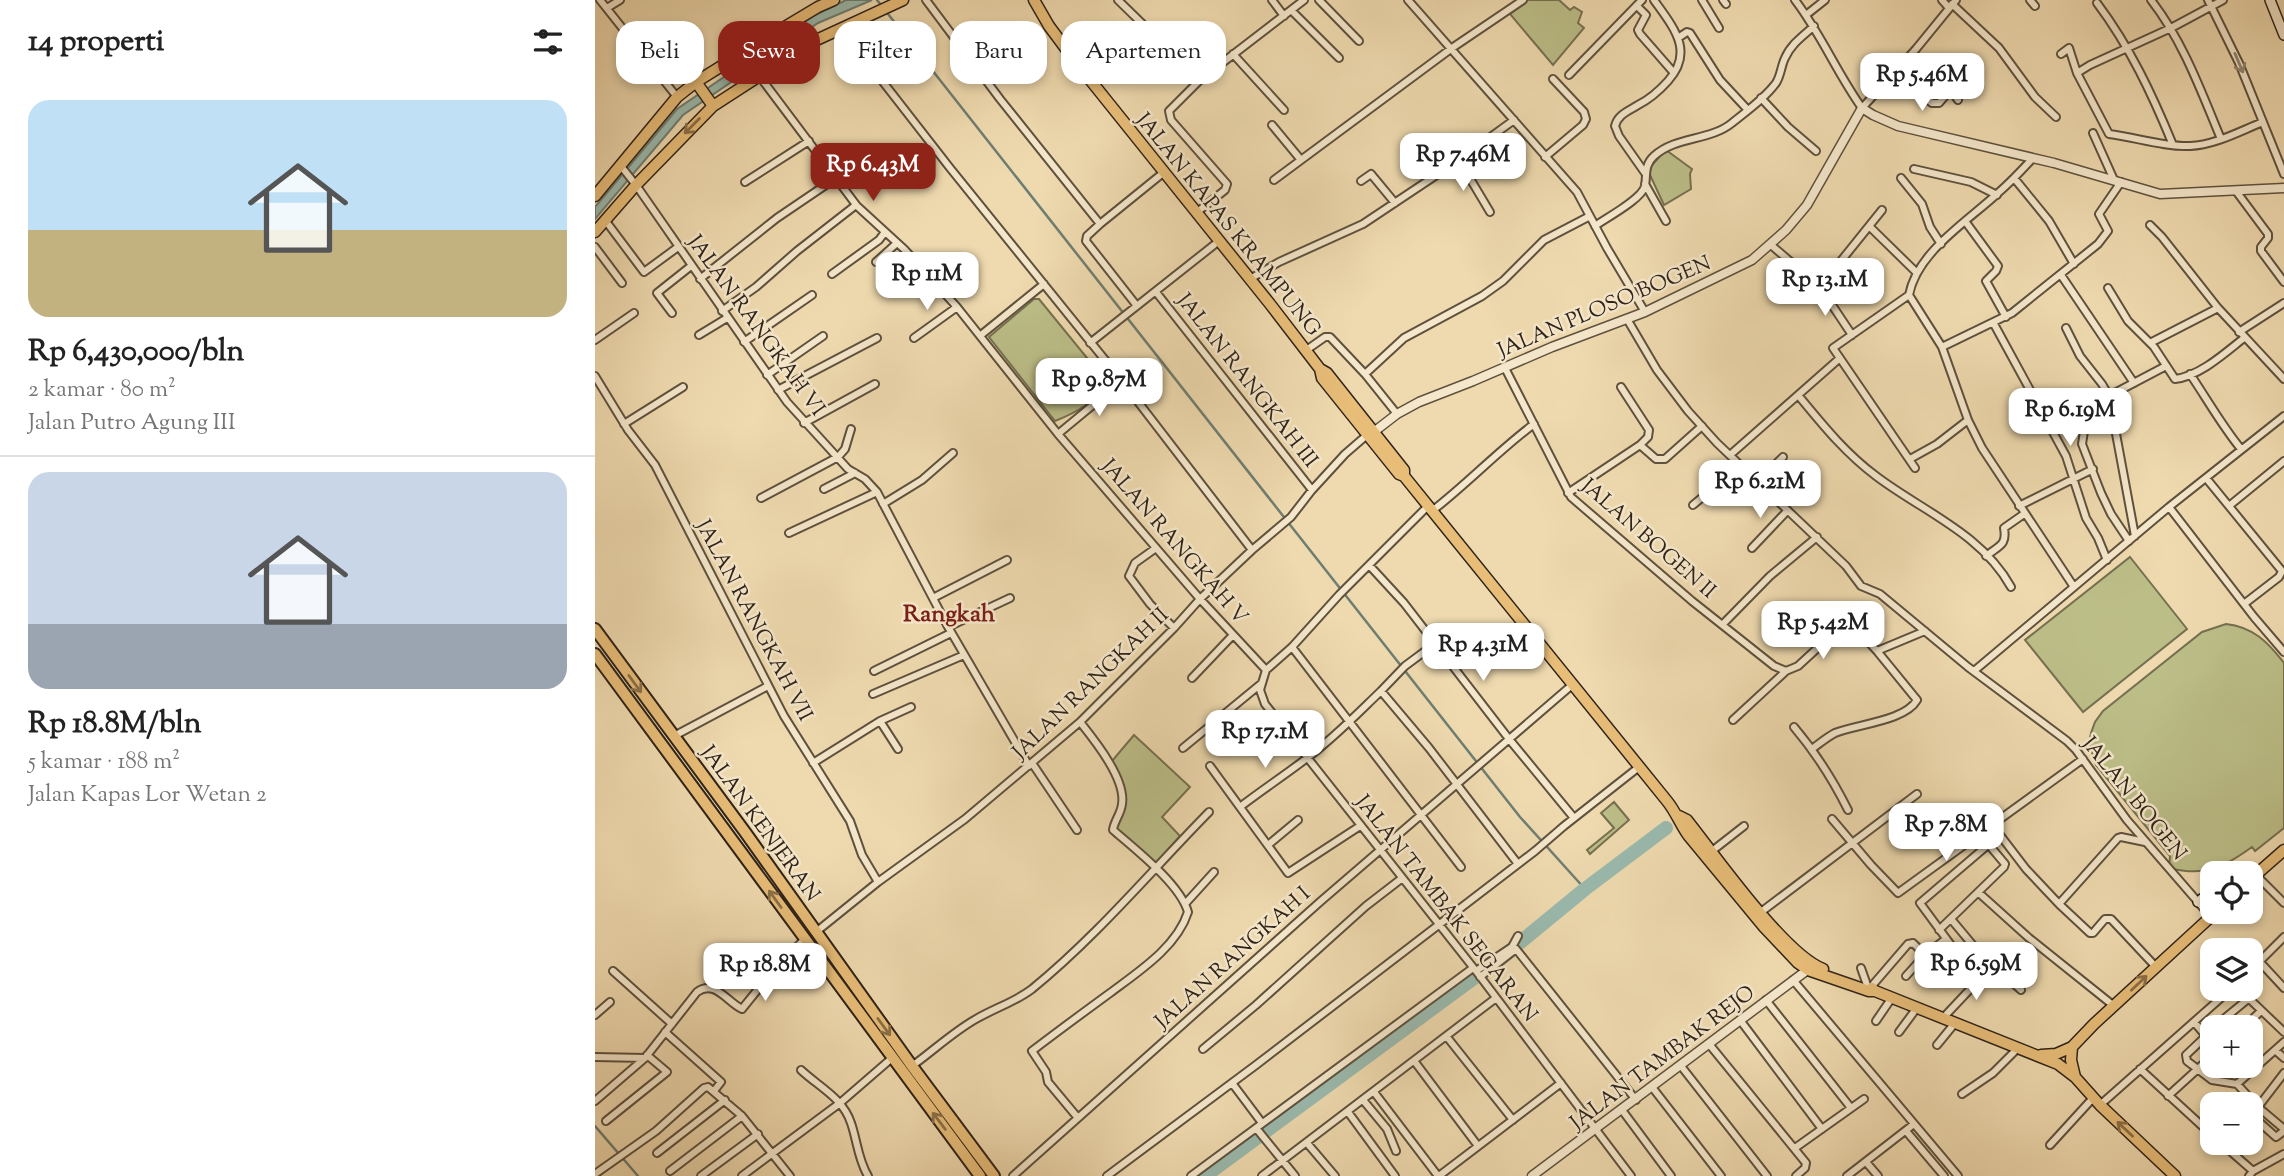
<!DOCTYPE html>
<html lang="id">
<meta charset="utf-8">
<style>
:root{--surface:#fff;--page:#f2f2f2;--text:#222;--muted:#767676;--line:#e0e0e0;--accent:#8f2418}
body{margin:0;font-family:"Sorts Mill Goudy",serif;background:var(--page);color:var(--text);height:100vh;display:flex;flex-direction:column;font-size:26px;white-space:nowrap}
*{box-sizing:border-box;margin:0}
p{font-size:23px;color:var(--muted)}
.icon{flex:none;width:38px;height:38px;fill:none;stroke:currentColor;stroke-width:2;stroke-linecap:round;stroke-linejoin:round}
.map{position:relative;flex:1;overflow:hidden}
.side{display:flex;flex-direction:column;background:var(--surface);width:595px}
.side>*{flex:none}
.banner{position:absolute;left:21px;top:21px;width:665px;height:63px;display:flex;gap:14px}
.tools{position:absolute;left:1605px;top:861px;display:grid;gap:14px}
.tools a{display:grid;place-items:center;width:63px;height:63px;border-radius:14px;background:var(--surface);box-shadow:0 4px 10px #0003;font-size:35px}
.price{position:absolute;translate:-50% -60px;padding:0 16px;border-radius:14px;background:#fff;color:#222;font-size:23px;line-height:46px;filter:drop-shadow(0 2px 4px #0008)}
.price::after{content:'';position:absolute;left:50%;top:42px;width:21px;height:16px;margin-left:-10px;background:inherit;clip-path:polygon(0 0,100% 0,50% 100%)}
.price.active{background:var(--accent);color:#fff}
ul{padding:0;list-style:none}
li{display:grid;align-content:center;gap:14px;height:371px;padding:0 28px}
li+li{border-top:2px solid var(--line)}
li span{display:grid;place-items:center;height:217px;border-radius:21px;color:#555}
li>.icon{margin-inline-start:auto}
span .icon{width:126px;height:126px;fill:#fffc;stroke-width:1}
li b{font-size:30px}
h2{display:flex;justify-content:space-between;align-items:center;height:84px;padding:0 28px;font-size:30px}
.chip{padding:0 24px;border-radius:21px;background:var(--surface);box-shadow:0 4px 10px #0003;font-size:24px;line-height:63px}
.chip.active{background:var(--accent);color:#fff}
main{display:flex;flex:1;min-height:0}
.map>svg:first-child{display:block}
</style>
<main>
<section class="side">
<h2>14 properti<svg class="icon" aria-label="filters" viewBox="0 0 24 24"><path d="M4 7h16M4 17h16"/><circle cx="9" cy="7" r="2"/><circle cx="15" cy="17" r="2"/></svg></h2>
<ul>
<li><span style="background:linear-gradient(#bfe0f5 60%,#c2b280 0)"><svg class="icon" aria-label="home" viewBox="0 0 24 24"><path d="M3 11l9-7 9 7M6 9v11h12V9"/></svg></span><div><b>Rp 6,430,000/bln</b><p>2 kamar · 80 m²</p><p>Jalan Putro Agung III</p></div></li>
<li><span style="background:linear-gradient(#c9d6e8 70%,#9aa5b1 0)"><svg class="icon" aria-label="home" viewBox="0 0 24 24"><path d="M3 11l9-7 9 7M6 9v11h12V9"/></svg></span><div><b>Rp 18.8M/bln</b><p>5 kamar · 188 m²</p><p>Jalan Kapas Lor Wetan 2</p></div></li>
</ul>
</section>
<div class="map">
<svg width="1689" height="1176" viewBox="0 0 1689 1176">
<rect width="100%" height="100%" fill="#efdaaf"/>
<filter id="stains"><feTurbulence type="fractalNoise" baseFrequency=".00286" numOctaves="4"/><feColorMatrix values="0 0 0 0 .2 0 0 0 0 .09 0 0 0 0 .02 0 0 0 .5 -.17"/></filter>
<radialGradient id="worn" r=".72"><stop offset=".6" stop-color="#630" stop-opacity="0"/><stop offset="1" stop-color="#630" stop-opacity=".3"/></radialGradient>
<path fill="#bcbe88" stroke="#757050" stroke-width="2" d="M933,0H964L975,10L979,7L987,12L983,23L989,28L958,65L915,14Z
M1071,150L1097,169L1095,174L1096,189L1069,205L1055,175V167Z
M439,299H444L510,380C503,402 480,413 460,421L394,337Z
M1535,557L1592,629L1488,712L1430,640Z
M1631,624C1658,627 1673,642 1689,663V828L1660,851L1657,847C1628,868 1610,877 1574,868L1575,856L1501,765L1494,743L1496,733L1500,722L1508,711L1607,632Z
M539,735L595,787L567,817L585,836L561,865L520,827L527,813L523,776L517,761Z
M1019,802L1034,820L995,854L992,850L1019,828L1006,813Z"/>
<path fill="#9abaae" stroke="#6f7e72" stroke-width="2" d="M251,0H277L223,23L88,115L0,219V207L82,109L220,15Z"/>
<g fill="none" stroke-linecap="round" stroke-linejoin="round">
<path stroke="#6f7e72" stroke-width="2.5" d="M282,0L925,817L990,889
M0,1126L43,1176"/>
<path stroke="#9abaae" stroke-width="14" d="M610,1176L906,958L990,889L1071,828"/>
<defs>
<path id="minor" d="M5,0L82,97
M331,0L405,99L505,224L568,173
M523,0L605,80
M677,0L689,16
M724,0L764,41
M813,0L982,192L1012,248L1050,312
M1107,0L1124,28
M1128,0L1131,4
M1200,0C1226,34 1242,73 1267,108L1321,49L1361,0
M1347,0L1354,8
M1435,0L1440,6
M1556,0C1588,41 1606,91 1626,139
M1613,0L1644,63L1689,174
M1502,3C1535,47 1557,94 1578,145
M1357,4L1404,48L1440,97L1461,117
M1042,6L1051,15L1043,30L1045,34L1079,73
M12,8L25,0
M696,10L744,58
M1211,15L1230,0
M246,28L355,168L527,381L657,550
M1083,38L1092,32L1095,33L1125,80L1152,109
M147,53L262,206L310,250L362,307L463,434L605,599L671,670
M638,54L689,110
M1466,54L1474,48L1482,73L1514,134C1540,137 1568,147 1595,146C1620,145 1645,131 1668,122
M1298,73L1337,103H1344L1356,89
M1344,73L1363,100
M1482,73L1495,65L1576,28L1628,0
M974,75L1047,0
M1166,98L1193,127L1221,151
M677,125L706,160
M1498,133L1519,180
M950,157L988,125L991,119L989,112L958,79
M1438,158C1427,170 1416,182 1403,193C1373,221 1322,252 1314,295L1347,347L1373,420L1387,448L1479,587
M864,160L895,212
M25,165L41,185L192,402L253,469L270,479L282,492L352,625L434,766
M1319,169L1376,182L1402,195
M1050,173L1024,136L1020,126C1023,114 1034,111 1043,105C1055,99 1064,91 1073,81C1100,51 1078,27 1059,0
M1306,178L1327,204L1335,227L1346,244
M1419,178L1454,221L1479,264
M679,180L857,48L928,0
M766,181L776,174L800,203
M150,182L214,141
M1050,184L1071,221
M1641,191L1673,234V238L1666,247V251L1689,282
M601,213L630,190L632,184L576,120L574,111L605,80L709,0
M10,220L49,272L83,247
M1370,221L1403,266L1401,271L1391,281L1411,317
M505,224L492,236L491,241L542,306
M1555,225L1567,237L1623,308L1689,379
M1000,226C1011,218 1047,199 1050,186C1052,175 1049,165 1059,156C1081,136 1115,141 1137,123C1152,111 1170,98 1181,83C1186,75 1186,66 1190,58C1196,44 1208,36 1219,26
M1274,226L1322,273
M1176,245L1225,287L1257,335
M0,247L27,283
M281,262L302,243
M237,274L284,240L290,232
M1466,275L1539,383
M105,279L182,218L241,178
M655,279L684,262L768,224L864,160L919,120
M1225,287L1287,210
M1513,288L1533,321L1559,347L1580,379C1605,376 1630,353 1649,338
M561,292L717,490
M1314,295L1238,348L1320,468
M127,311L161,287L202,251L261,205
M77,313L62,293L96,266
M1032,319L1062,370L1093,411L1122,443L1251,566L1266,586L1285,594L1373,667L1472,741L1481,750L1532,820L1616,917
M1399,324L1471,456L1491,518L1503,538L1512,560
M1471,328L1485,356L1507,384L1514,396
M1644,332L1689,303
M104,335L132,318
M386,335L449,284
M319,338L362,307
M0,340L39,313
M149,342L217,295
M495,343L624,241
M1555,343L1623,308
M1347,347L1417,313L1503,244L1513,231L1504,214L1526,182
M710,351L730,337H735L770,374L802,414
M910,368L976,497L1097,601L1179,666L1191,671L1203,666L1253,620L1282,651L1322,700C1310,721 1262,724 1240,733C1232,737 1224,744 1217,749
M770,374L809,338L887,296L908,281L949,240L995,216
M1595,374C1612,399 1627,426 1646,449
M172,375L228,336
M0,376L33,430L60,465L189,716L255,821L267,855L283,882
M1026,387L1054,430L1053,437L1045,445
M183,390L282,338
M1203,395C1227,424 1250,453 1281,476C1327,511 1386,533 1416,587
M1479,404L1490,425L1487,444L1506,493L1516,514L1534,541
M209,423L280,384
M29,424L88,387
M463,434L527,381
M1135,455L1245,358
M1315,459L1342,444L1373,420
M1611,478L1687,571L1684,577L1649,604
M1162,482L1188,457
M229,489L260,473
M973,493L1045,445L1061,459H1070L1107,426
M166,498L243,457L250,449L256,429
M288,504L327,480L358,453
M1098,505L1145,466
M1424,506L1498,469
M1634,506L1689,461
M1574,507L1659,617L1689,652
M837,511C872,484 903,451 939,424
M194,533L282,492
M1540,536L1514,396L1571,366
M561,548L540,563L534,576L555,604L579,628
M1157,548L1192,511
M1391,556C1405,545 1412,545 1409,528L1429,514
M774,565L809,603L914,739L979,818
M338,598L412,560
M1128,624L1175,576L1222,537
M353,627L415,598
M841,643L810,666L786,691L834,748L923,864
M697,647L866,867
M1282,651L1330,631
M671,670L665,690L670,704L881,971L1036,1176
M671,670L697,647L744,595L832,507
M279,671L356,633
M1379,671L1574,507L1689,416
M597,678L638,635
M278,694L369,655
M1138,720L1191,671
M285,721L303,749
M1199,727C1221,753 1238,780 1253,810
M79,736L173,686
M588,748L667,683
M218,763L285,721L316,707
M437,763L482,830
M615,766L693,873L765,826
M645,807C667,790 690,775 712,758C739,738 762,714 786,691
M1237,819L1276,865L1303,893L1488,759
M1405,835L1431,869L1464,904L1523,838L1526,837L1550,842
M673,845L703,820
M1117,851L1149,826
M1660,874L1689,903
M1384,893L1434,938L1519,1006
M590,904L619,872
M1464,904L1495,933H1498L1510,919H1516L1561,967
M1166,912L1322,794
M1356,919L1381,949L1426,990
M1344,930L1409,867L1410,864L1384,833
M221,932L283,882L370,819L485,722L579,628L605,599L657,550L696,517L717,490L750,454L772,435
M1664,961L1689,988
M1266,968L1272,985
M1656,970L1689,937
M18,971L77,1024
M881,971L917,947L923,936
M1311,976L1330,955L1351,939
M885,977L921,949L1041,1100
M1198,980L1363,1176
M1276,987L1313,944L1318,943L1330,955
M1644,989L1689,1032
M1171,1000L1256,1108
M0,1015L15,1002
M1348,1018L1379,985L1381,979L1325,903L1394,844
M1145,1020L1227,1129
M1281,1021L1296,999
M1599,1022L1611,1036L1591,1055L1592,1061L1617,1080L1642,1084L1663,1107L1689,1129
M1619,1027L1653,999
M1649,1027L1666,1011
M70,1032L126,1082L119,1091
M1304,1032L1321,1009
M852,1037L918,1120
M1114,1044L1211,1163L1210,1168L1201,1176
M1342,1045L1360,1023
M608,1049L661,1005L771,906L806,879
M1680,1050L1689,1058
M0,1057L50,1058
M820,1062L883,1146
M317,1066C338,1051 358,1032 381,1019C400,1008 420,1002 437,989C502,936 556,871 614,812
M1086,1066L1172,1176
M1545,1069L1617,1135
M206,1070C224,1087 248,1098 256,1123C262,1140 263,1160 273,1176
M637,1083L667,1123
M1642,1084L1689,1042
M1057,1087L1126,1176
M779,1092L843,1176
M1367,1094L1398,1073L1423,1048
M1573,1096L1617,1056
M768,1100L792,1129L801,1151
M0,1101L50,1058L102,992C120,979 132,1002 147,1009L180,968L209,940
M1505,1105L1636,989
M1663,1107L1689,1073
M1027,1110L1076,1176
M1666,1110L1662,1120L1681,1137L1689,1131
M753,1112L800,1176
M483,1118L453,1082L451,1072L437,1051C463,1031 489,1012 515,993C543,972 582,947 593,912C585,884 540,849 518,830C519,821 526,814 527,804C531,779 500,741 485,722
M11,1121L72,1072L52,1055
M661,1128L700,1176
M1311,1131L1349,1176
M712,1143L740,1176
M1626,1143L1658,1171
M1455,1145L1498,1098
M1200,1148L1269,1099
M62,1153L130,1100
M1271,1162L1283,1176
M75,1171L147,1116
M0,1174L61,1131L109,1088L113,1087L147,1116L195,1176
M106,1176L163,1134
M147,1176L245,1103L297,1058
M418,1176L726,901L977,685
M512,1176L661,1065L940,851L969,826L1044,767
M596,1176L878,968
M667,1176L901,998
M844,1176L966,1083
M1252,1176L1319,1124
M1654,1176L1658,1171L1689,1154"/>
<path id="tertiary" d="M780,431L802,414L824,402L878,381L957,347L1050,312L1157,260L1191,230L1212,205L1267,108L1278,115L1303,126L1459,163L1565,194L1689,188
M937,1176L1215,968"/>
<path id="secondary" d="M1675,0L1689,35
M1603,902L1617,891"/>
<path id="primary" d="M439,0L454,26L480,61L675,304L725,369L727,378L804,474L809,476L1072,801C1081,812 1085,824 1093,835L1169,927L1203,963L1213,970L1274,991H1280
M101,82L118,106
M0,196L82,97L101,82L173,37L223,7L239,0
M0,232L41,185L118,106L217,42L308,0
M725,369L732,373L809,470V476
M1084,816L1092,820C1120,855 1189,954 1228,969
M1656,879L1689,850
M1277,988L1280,991L1463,1064L1480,1077L1505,1105L1580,1176
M1477,1047L1476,1060L1480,1077
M1446,1055L1461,1054L1477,1047L1499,1024L1621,912"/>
<path id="trunk" d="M0,629L150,832L317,1066L399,1176
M0,654L385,1176"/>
</defs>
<use href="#minor" stroke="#5e513e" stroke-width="10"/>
<use href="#tertiary" stroke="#5e513e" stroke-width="11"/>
<use href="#secondary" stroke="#2e2319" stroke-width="12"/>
<use href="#primary" stroke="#2e2319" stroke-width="13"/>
<use href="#trunk" stroke="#2e2319" stroke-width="14"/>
<use href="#minor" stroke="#f5e7cb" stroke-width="6"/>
<use href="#tertiary" stroke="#f5e7cb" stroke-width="8"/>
<use href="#secondary" stroke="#f5e7cb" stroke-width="9"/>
<use href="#primary" stroke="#e8bd78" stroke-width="10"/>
<use href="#trunk" stroke="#e8bd78" stroke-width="10"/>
</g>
<defs><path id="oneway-shaft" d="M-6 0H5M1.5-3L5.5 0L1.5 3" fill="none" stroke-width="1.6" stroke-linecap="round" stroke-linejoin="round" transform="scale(1.75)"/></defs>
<use stroke="#928572" href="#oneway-shaft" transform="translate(1644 63) rotate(67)"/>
<g stroke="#8b7048">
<use href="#oneway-shaft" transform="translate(97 126) rotate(135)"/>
<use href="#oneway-shaft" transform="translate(40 684) rotate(54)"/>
<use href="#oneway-shaft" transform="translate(180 899) rotate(-126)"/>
<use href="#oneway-shaft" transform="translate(1544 983) rotate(-43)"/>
<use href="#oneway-shaft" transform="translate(289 1027) rotate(54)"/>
<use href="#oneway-shaft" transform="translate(344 1121) rotate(-127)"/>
<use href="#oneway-shaft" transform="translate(1530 1129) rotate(-137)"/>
</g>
<g text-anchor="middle" stroke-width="5" stroke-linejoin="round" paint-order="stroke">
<g font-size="21" fill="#2e2319" stroke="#f5e7cb">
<text transform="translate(634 224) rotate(51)" y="7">JALAN KAPAS KRAMPUNG</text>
<text transform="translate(1009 306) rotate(-23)" y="7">JALAN PLOSO BOGEN</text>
<text transform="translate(162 325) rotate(54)" y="7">JALAN RANGKAH VI</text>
<text transform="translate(653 380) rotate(52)" y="7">JALAN RANGKAH III</text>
<text transform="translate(1054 538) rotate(41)" y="7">JALAN BOGEN II</text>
<text transform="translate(580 541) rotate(49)" y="7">JALAN RANGKAH V</text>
<text transform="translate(160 620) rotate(62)" y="7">JALAN RANGKAH VII</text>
<text transform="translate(495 683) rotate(-44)" y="7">JALAN RANGKAH II</text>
<text transform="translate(1540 798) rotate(51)" y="7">JALAN BOGEN</text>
<text transform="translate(166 823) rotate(54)" y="7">JALAN KENJERAN</text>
<text transform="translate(852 908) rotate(52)" y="7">JALAN TAMBAK SEGARAN</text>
<text transform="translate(637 957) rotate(-42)" y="7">JALAN RANGKAH I</text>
<text transform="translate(1067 1057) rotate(-37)" y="7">JALAN TAMBAK REJO</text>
</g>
<g font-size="24" font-weight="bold" fill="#7a1f14" stroke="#f5e7cb">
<text x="354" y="621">Rangkah</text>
</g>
</g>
<rect width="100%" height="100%" filter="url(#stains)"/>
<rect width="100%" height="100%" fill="url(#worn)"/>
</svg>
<div class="tools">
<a><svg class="icon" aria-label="locate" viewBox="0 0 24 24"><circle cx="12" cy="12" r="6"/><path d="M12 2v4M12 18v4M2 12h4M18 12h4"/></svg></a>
<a><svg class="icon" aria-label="layers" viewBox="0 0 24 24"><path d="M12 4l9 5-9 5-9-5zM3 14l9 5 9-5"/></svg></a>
<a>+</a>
<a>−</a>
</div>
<b class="price" style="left:1327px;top:113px">Rp 5.46M</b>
<b class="price" style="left:868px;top:193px">Rp 7.46M</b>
<b class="price active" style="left:278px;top:203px">Rp 6.43M</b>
<b class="price" style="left:332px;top:312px">Rp 11M</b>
<b class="price" style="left:1230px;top:318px">Rp 13.1M</b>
<b class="price" style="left:504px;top:418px">Rp 9.87M</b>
<b class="price" style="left:1475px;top:448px">Rp 6.19M</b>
<b class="price" style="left:1165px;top:520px">Rp 6.21M</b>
<b class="price" style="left:1228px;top:661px">Rp 5.42M</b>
<b class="price" style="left:888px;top:683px">Rp 4.31M</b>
<b class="price" style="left:670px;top:770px">Rp 17.1M</b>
<b class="price" style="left:1351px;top:863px">Rp 7.8M</b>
<b class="price" style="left:1381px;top:1002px">Rp 6.59M</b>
<b class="price" style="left:170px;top:1003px">Rp 18.8M</b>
<div class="banner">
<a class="chip">Beli</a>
<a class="chip active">Sewa</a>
<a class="chip">Filter</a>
<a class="chip">Baru</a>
<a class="chip">Apartemen</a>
</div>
</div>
</main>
